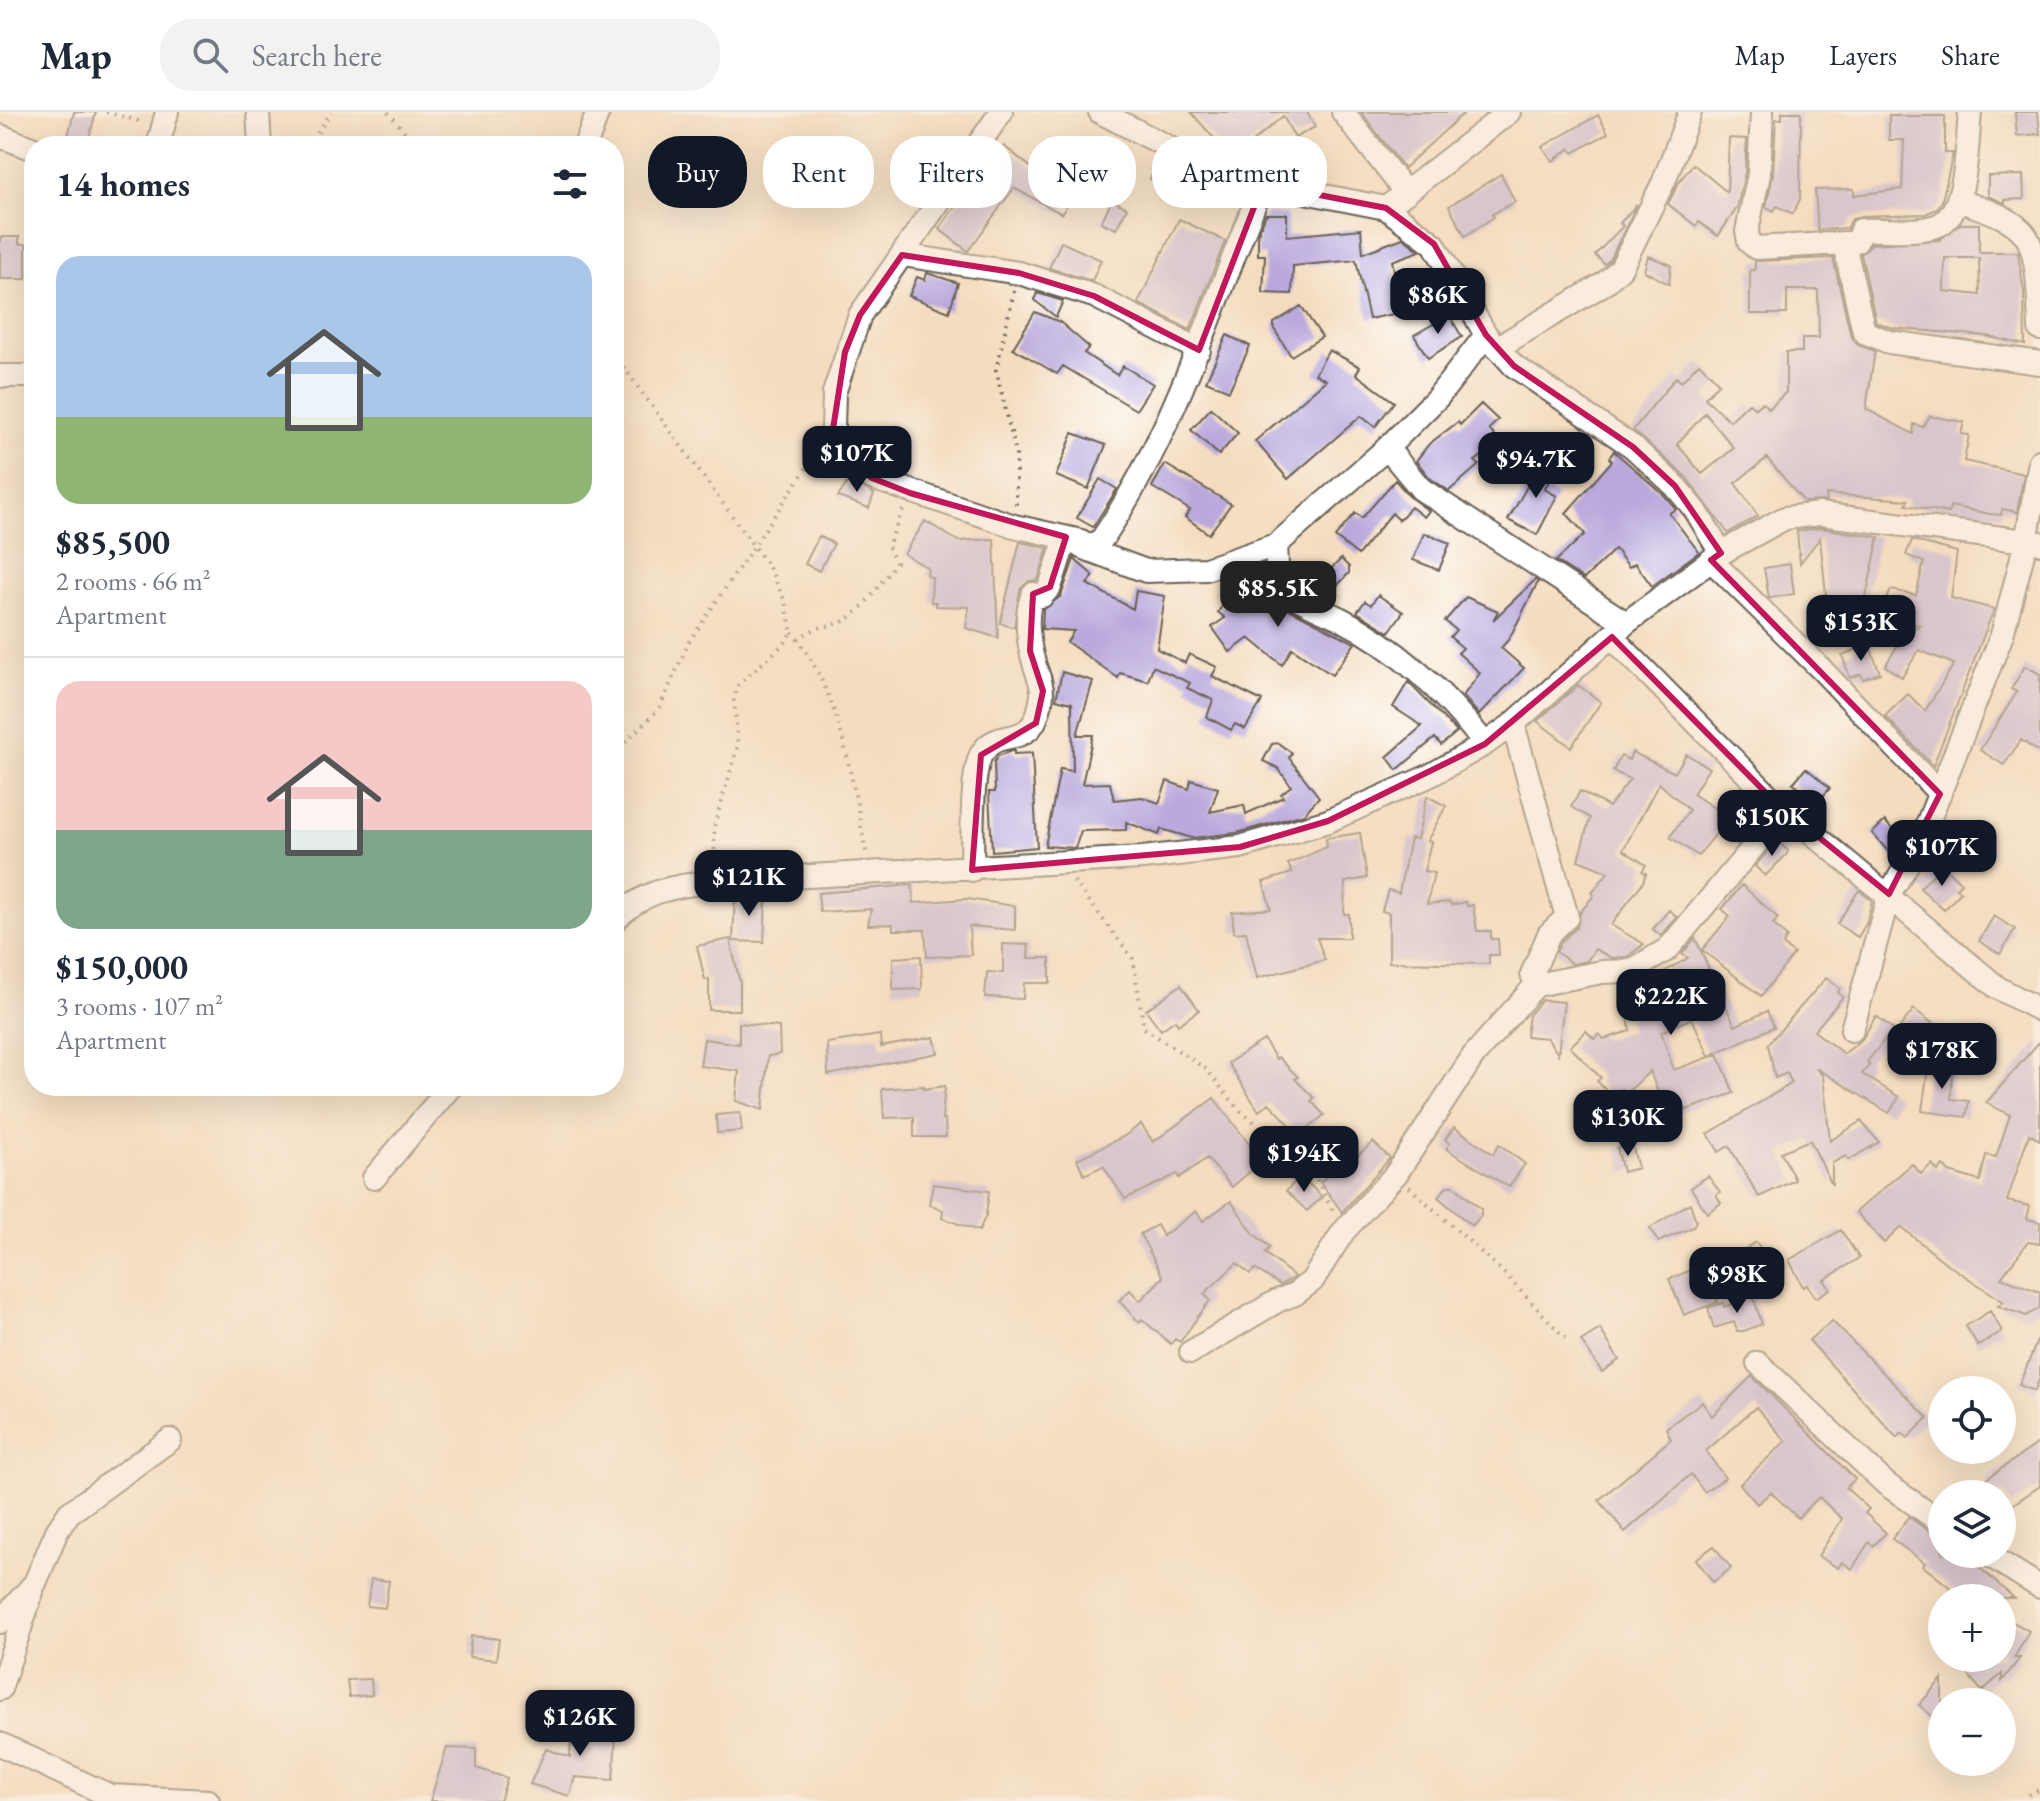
<!DOCTYPE html>
<meta charset="utf-8">
<style>
:root{--surface:#fff;--page:#f2f2f3;--text:#1f2937;--muted:#747a83;--line:#e0e1e3;--accent:#111827}
body{margin:0;font-family:"EB Garamond",serif;background:var(--page);color:var(--text);height:100vh;display:flex;flex-direction:column;font-size:30px;white-space:nowrap}
*{box-sizing:border-box;margin:0}
p{font-size:26px;color:var(--muted)}
.icon{flex:none;width:44px;height:44px;fill:none;stroke:currentColor;stroke-width:2;stroke-linecap:round;stroke-linejoin:round}
.map{position:relative;flex:1;overflow:hidden}
.side{position:absolute;left:24px;top:24px;width:600px;height:960px;display:flex;flex-direction:column;background:var(--surface);border-radius:32px;box-shadow:0 8px 32px #0002}
.side>*{flex:none}
.banner{position:absolute;left:648px;top:24px;width:760px;height:72px;display:flex;gap:16px}
.buttons{position:absolute;left:1928px;top:1264px;display:grid;gap:16px}
.buttons a{display:grid;place-items:center;width:88px;height:88px;border-radius:50%;background:var(--surface);box-shadow:0 8px 32px #0002;font-size:40px}
.price{position:absolute;translate:-50% -68px;padding:0 18px;border-radius:16px;background:var(--accent);color:#fff;font-size:26px;line-height:52px;filter:drop-shadow(0 2px 4px #0008)}
.price::after{content:'';position:absolute;left:50%;top:48px;width:24px;height:18px;margin-left:-12px;background:inherit;clip-path:polygon(0 0,100% 0,50% 100%)}
.price.active{background:#222;color:#fff}
ul{padding:0;list-style:none}
li{display:grid;align-content:center;gap:16px;height:424px;padding:0 32px}
li+li{border-top:2px solid var(--line)}
li span{display:grid;place-items:center;height:248px;border-radius:24px;color:#555}
li>.icon{margin-inline-start:auto}
span .icon{width:144px;height:144px;fill:#fffc;stroke-width:1}
li b{font-size:34px}
h2{display:flex;justify-content:space-between;align-items:center;height:96px;padding:0 32px;font-size:34px}
.chip{padding:0 28px;border-radius:32px;background:var(--surface);box-shadow:0 8px 32px #0002;font-size:28px;line-height:72px}
.chip.active{background:var(--accent);color:#fff}
header{display:flex;align-items:center;gap:48px;box-sizing:border-box;height:112px;padding:0 40px;background:var(--surface);border-bottom:2px solid var(--line)}
header strong{font-size:38px}
nav{display:flex;gap:44px;margin-inline-start:auto;font-size:28px}
.search{width:560px;height:72px;background:var(--page);display:flex;align-items:center;gap:20px;box-sizing:border-box;padding:0 28px;border-radius:32px;color:var(--muted);font-size:30px}
.map>svg:first-child{display:block}
</style>
<header>
<strong>Map</strong>
<div class="search"><svg class="icon" aria-label="search" viewBox="0 0 24 24"><circle cx="10" cy="10" r="6"/><path d="M15 15l6 6"/></svg>Search here</div>
<nav><a>Map</a><a>Layers</a><a>Share</a></nav>
</header>
<div class="map">
<svg width="2040" height="1689" viewBox="0 0 2040 1689">
<rect width="100%" height="100%" fill="#fff"/>
<filter id="ink" filterUnits="userSpaceOnUse"><feTurbulence type="fractalNoise" baseFrequency=".0125" numOctaves="2"/><feDisplacementMap in="SourceGraphic" scale="16" xChannelSelector="R" yChannelSelector="G"/><feConvolveMatrix kernelMatrix="1 2 1 2 8 2 1 2 1" color-interpolation-filters="sRGB"/></filter>
<filter id="wash" filterUnits="userSpaceOnUse"><feTurbulence type="fractalNoise" baseFrequency=".006" numOctaves="4" result="noise"/><feDisplacementMap in="SourceGraphic" scale="32" xChannelSelector="R" yChannelSelector="G"/><feGaussianBlur stdDeviation="1.8" result="paint"/><feColorMatrix in="noise" values="0 0 0 0 0 0 0 0 0 0 0 0 0 0 0 0 0 1.4 0 .05"/><feComposite in="paint" operator="in"/></filter>
<g filter="url(#wash)">
<rect width="100%" height="100%" fill="#f4ddbf"/>
<g id="blocks">
<path fill="#b9a9dc" fill-rule="evenodd" d="M74,0H96L88,30L68,24Z
M1191,0H1307L1315,15L1295,26L1283,4L1232,47Z
M1361,0H1465L1404,56Z
M1782,0H1801L1800,87L1793,102L1777,94L1774,99L1766,95L1773,63L1776,7H1782Z
M2015,0H2038L2040,22L2017,24Z
M1598,3L1608,21L1573,41L1570,36L1553,49L1542,35Z
M1889,4H1945V41H1953L1942,89L1937,97L1925,102L1861,104L1852,107L1847,116L1818,118L1815,78L1854,77V83L1902,77L1904,28H1889Z
M1729,26L1747,27L1745,60L1737,96L1718,124L1699,110L1696,114L1668,92L1679,70L1693,52L1727,80Z
M1004,34L1048,69L1053,59L1078,72L1062,102L1014,76L968,139L939,117L980,59Z
M1160,47L1174,54L1164,74L1150,67Z
M1501,62L1515,90L1492,102L1494,105L1465,124L1449,94Z
M2023,63L2024,87L2005,88V91L1988,84V64Z
M1112,88L1127,96L1116,117L1101,110Z
M1637,92L1610,148L1604,152L1595,143L1623,114L1620,111Z
M1266,102H1287V124L1361,117L1363,141L1403,126L1420,139L1392,149L1403,200L1369,207L1356,148L1293,154L1292,182L1263,181L1265,143H1258V121Z
M1179,107L1225,129L1190,218L1138,191Z
M1960,112H1979V140H2018L2024,181L2025,233L1986,224L1893,216L1876,210L1861,142L1871,132L1939,128ZM1945,146H1979L1980,183L1944,179Z
M0,125H19V132H26V167H0Z
M1061,130L1101,148L1092,169L1049,156Z
M1648,144L1671,153L1669,172L1644,159Z
M1833,146L1851,224L1858,233L1875,239L1866,297L1913,322L1914,312L1923,315L1930,304L1964,310L1961,322L1969,323L1964,349L2024,362L2017,400L2002,397L2001,403L1990,402L1950,394L1949,401L1906,393L1908,388L1826,382L1827,389L1804,390L1767,346L1735,371L1758,404L1728,421L1686,365L1633,318L1676,265L1681,270L1699,251L1719,271L1705,286L1730,309L1749,291L1755,297L1762,290L1769,297L1786,280V240H1802V226H1819L1818,178H1787V202H1750V158H1755V149ZM1705,301L1734,336L1702,362L1677,332Z
M927,161L958,171L949,200L909,184L917,165L925,168Z
M1037,181L1063,189L1056,205L1034,188Z
M1301,194L1322,225L1291,244L1274,217V211Z
M1035,200L1060,210L1089,235L1084,241L1117,263L1123,254L1153,272L1136,298L1063,254L1057,262L1013,236Z
M1449,203L1462,225L1428,246L1414,223Z
M1227,223L1250,234L1229,279L1206,269Z
M1329,238L1360,255L1356,262L1394,290L1375,315L1361,304L1288,367L1255,329L1326,268L1315,262Z
M1481,292L1498,308L1489,317L1500,331L1475,349L1479,353L1449,379L1430,366L1416,349L1429,332L1458,310L1460,313Z
M1211,296L1238,321L1219,343L1191,318Z
M1073,321L1106,333L1088,377L1056,364Z
M1614,339L1665,384L1676,397L1669,401L1699,440L1652,474L1635,451L1629,455L1615,437L1584,467L1556,449L1585,422L1566,401L1612,349L1609,346Z
M1544,345L1559,354L1544,377L1557,384L1537,423L1508,408Z
M1165,352L1231,392L1209,422L1185,405L1190,398L1152,375Z
M850,367L874,382L869,396L838,385Z
M1100,367L1117,377L1093,415L1077,406Z
M1395,368L1411,386L1429,399L1424,405L1411,395L1399,408L1392,401L1358,443L1335,425L1355,401L1362,406Z
M925,409L958,429L994,427L998,526L966,516L969,495L936,494V490H931L932,465L927,464L928,456L904,442Z
M1820,416L1879,425L1862,503L1831,513L1819,484L1826,482L1820,426L1800,451L1797,419Z
M1424,421L1450,431L1439,458L1413,448Z
M819,424L834,432L819,459L805,452Z
M1912,428L1957,440L1951,486L1994,497L1933,654L1885,604L1908,582L1925,599L1954,552L1919,538L1902,565L1885,554L1907,518L1921,513L1879,506L1891,478L1916,483L1924,450L1906,443Z
M1020,430L1048,436L1038,468L1029,469L1020,477L1014,515L1008,514L1000,511Z
M1074,447L1094,464L1087,472L1133,497L1136,479L1165,484L1157,537L1185,551L1189,542L1217,555L1212,564L1262,589L1245,617L1235,612L1231,618L1207,605L1213,588L1187,576L1190,571L1153,554L1148,569L1120,561L1118,566L1067,530L1074,519L1042,517L1043,498L1061,484Z
M1341,447L1349,455V461L1336,475L1324,464Z
M1790,452L1794,482L1769,486L1764,456Z
M1258,468L1285,495L1355,531L1332,563L1292,536L1282,553L1249,526L1230,540L1212,515L1225,506L1218,500L1238,472L1250,480Z
M1535,468L1538,470L1509,527L1501,536L1524,556L1479,603L1463,584L1480,561L1458,541L1463,536L1450,525L1456,518L1445,509L1466,485L1498,499L1493,508Z
M1378,483L1403,500L1389,520L1357,500L1365,489L1371,493Z
M1862,535L1871,538L1880,561L1863,567L1861,562L1850,566L1842,543Z
M2025,554L2040,562V641L2021,628L2004,653L1980,638L2017,580L2011,577Z
M1062,560L1093,569L1077,623H1093L1082,672L1110,671L1114,688L1142,685L1159,691L1167,669L1189,677L1191,668L1218,676L1210,700L1244,693L1246,702L1283,685L1281,682L1291,674L1278,656L1263,649L1272,632L1278,631L1292,641L1289,646L1319,685L1304,702L1237,721L1192,726L1161,717L1159,723L1126,710V718L1081,719L1075,736L1045,734L1060,657L1073,659L1072,591L1056,587Z
M1408,570L1457,620L1441,633L1435,626L1397,658L1387,645L1422,614L1393,595Z
M1578,573L1601,590L1571,635L1537,609Z
M1014,638V642L1032,641L1037,735L992,739L989,680H995L994,650L998,644Z
M1632,640L1675,661L1686,642L1709,656L1693,682L1734,709L1746,692L1758,701L1757,709L1738,732L1719,718L1698,744L1670,725L1689,698L1659,671L1623,738L1646,753L1642,759L1646,761L1643,770L1611,813L1644,832L1627,845L1612,846L1595,837L1587,849L1573,852L1556,840L1561,830L1577,815L1580,801L1594,783L1592,781L1608,760L1578,748L1590,706L1571,695L1580,679L1609,695L1630,667L1613,659L1621,644L1629,648Z
M1806,656L1830,676L1817,691L1793,671Z
M1427,684L1446,694L1427,729L1431,730L1424,759L1434,761L1427,792L1450,790L1451,793L1466,790L1467,794L1473,793L1477,819H1491V827H1498L1499,843H1489V852L1389,850V801L1382,799L1388,778L1399,781L1410,726L1417,727Z
M1885,709L1904,731L1892,744L1872,721Z
M1360,721L1367,766L1345,770L1344,802H1349V826H1317L1325,848L1257,866L1246,820L1234,821L1232,800L1271,797L1263,770L1292,761L1288,752L1327,735L1326,726Z
M1777,728L1788,739L1787,742L1765,764L1755,754Z
M1942,753L1961,771L1956,776L1961,780L1944,798L1920,776Z
M912,773L914,791L967,787L1015,794V818L969,814L971,843L927,845L925,818H893V812L868,813L871,797L820,800L818,781Z
M1742,773L1778,806L1773,812L1787,825L1783,833L1794,842L1761,884L1702,838L1730,804L1722,797Z
M1859,778L1872,789L1866,812L1858,825L1837,812Z
M758,781V787L766,788L764,830L733,829L735,782Z
M1669,798L1677,805L1661,824L1653,817Z
M1994,804L2015,817L2000,842L1979,829Z
M1695,826L1735,914L1767,899L1774,915L1709,944L1692,906L1661,920L1674,958L1718,942L1734,981L1667,1005L1650,959L1627,981L1622,977L1613,985L1597,969L1601,966L1570,935L1586,919L1594,927L1599,922L1604,927L1630,919L1625,882L1688,846L1682,842Z
M730,827L740,871V898H709V867L705,868L697,834Z
M1003,832L1029,833L1028,846H1050V871H1024L1023,887L985,885L987,860L1003,861Z
M921,844L922,877L893,878V846Z
M1826,866L1840,877L1838,880L1843,885L1814,919L1844,942L1862,927L1876,904L1893,917L1867,950L1870,952L1862,962L1899,985L1889,1001L1816,956L1823,964L1830,1029L1861,1009L1879,1030L1849,1048L1846,1044L1832,1051V1073L1810,1028L1781,1040L1795,1068L1759,1085L1729,1034L1719,1040L1708,1022L1792,971L1787,961L1775,966L1768,932Z
M1181,873L1199,898L1178,913L1175,908L1161,918L1146,898Z
M1542,888L1564,890L1558,942L1547,926L1526,924L1529,903Z
M1914,897L1937,915L1913,944L1891,927Z
M739,911L779,915L780,942L768,944L763,998L736,989L739,959L700,954L704,927L739,932Z
M880,923L881,935L934,925L938,941L828,963L827,931Z
M1264,928L1276,947L1278,945L1298,965L1295,967L1314,986L1311,989L1324,1003L1300,1023L1269,991L1259,999L1228,951Z
M2040,929V1028L2029,1022L2007,1089L2030,1094L2027,1107L2040,1110V1132L2028,1130L2001,1166L2040,1180V1196L2026,1204L1998,1194L2004,1190L1947,1152L1901,1115L1884,1131L1856,1100L1912,1052L1921,1062L1932,1052L1938,1059L1943,1053L1949,1060L1980,1069L1986,1043L1996,1045L2010,1003L1986,991Z
M1929,949H1953L1951,987L1969,989L1966,1005L1922,999Z
M924,974V977L945,974L942,1007H945L946,1025H914V1005L884,1006L882,977Z
M1214,986L1262,1049L1232,1075L1207,1046L1179,1066L1177,1062L1125,1087L1103,1054L1084,1063L1077,1047L1123,1025L1141,1012L1153,1030Z
M740,1001L742,1019L717,1021L716,1003Z
M1454,1015L1493,1042L1499,1032L1525,1052L1509,1075L1446,1037L1450,1031L1445,1028Z
M1373,1030L1390,1046L1342,1100L1320,1070L1342,1051L1345,1055Z
M1632,1032L1638,1056L1623,1060L1617,1036Z
M1301,1064L1322,1085L1307,1099L1286,1079Z
M1708,1064L1720,1080L1716,1083L1721,1091L1707,1101L1691,1076Z
M933,1072L989,1079L986,1103L979,1119L942,1106L943,1098L929,1092Z
M1447,1074H1454L1481,1097V1104L1472,1114L1438,1085Z
M1231,1089L1254,1122L1270,1135L1265,1141L1295,1165L1280,1173L1255,1157L1250,1162L1237,1151L1204,1182L1210,1188L1180,1230L1175,1227L1171,1232L1142,1207L1139,1210L1119,1189L1130,1178L1140,1189L1163,1165L1140,1122L1157,1113L1163,1124L1196,1099L1203,1109Z
M1690,1091L1696,1109L1693,1115L1658,1130L1650,1116Z
M1841,1118L1859,1146L1824,1168L1830,1177L1816,1186L1807,1173L1803,1175L1789,1148Z
M1756,1130L1780,1163L1756,1178L1734,1144Z
M1704,1153L1718,1190L1684,1203L1669,1167Z
M1753,1184L1762,1212L1744,1219H1737L1734,1210L1714,1216L1708,1196L1723,1191L1724,1195Z
M1990,1199L2002,1219L1978,1234L1966,1214Z
M1832,1209L1928,1306L1908,1326L1902,1321L1897,1326L1809,1228Z
M1600,1217L1619,1248L1602,1260L1581,1229Z
M2040,1222V1265L2035,1279L2019,1273Z
M1752,1264L1855,1367L1846,1376L1869,1397L1865,1401L1886,1421L1873,1434L1869,1430L1852,1457L1842,1450L1838,1456L1818,1444L1842,1407L1819,1385L1798,1406L1771,1380L1757,1392L1740,1372L1786,1329L1756,1295L1706,1339L1725,1366L1704,1380L1691,1362L1625,1420L1599,1388L1671,1327L1666,1316L1702,1290L1712,1304Z
M2040,1330V1374L2012,1393L2004,1381L1994,1382L1985,1368Z
M1909,1405L1942,1428V1442H1964L2014,1486H1965L1947,1473L1923,1454L1925,1451L1892,1427Z
M1714,1434L1731,1456L1713,1470L1696,1447Z
M371,1467L389,1469L385,1496L367,1494Z
M2002,1504L2029,1519L2014,1546H2020L2002,1569V1562L1982,1579L1963,1557L1976,1546H2002Z
M471,1524L499,1527L496,1548L469,1545Z
M371,1567L372,1583L349,1585L347,1568Z
M1942,1567V1612L1919,1593Z
M572,1611H617L613,1668L575,1665L569,1684L530,1672L546,1637L570,1645Z
M447,1636L476,1637V1656L507,1666L500,1689H430Z"/>
</g>
</g>
<g filter="url(#ink)">
<use href="#blocks" fill-opacity="0" stroke="#686055" stroke-width="2"/>
<g fill="none" stroke-linecap="round" stroke-linejoin="round">
<defs>
<path id="minor" d="M258,0L260,34
M1001,0L860,203L834,281L833,317L843,344L872,366L1014,414L1081,429
M1100,0L1211,57L1263,72L1386,96L1434,132L1486,223L1514,254L1633,335L1675,374L1696,399L1721,441
M1343,0L1406,81
M1762,0L1759,62L1747,119L1749,130L1756,136L1844,131L1857,129L1861,118C1884,117 1914,121 1936,114C1968,104 1967,29 1970,0
M0,24L34,37
M158,34L167,0
M585,34L598,0
M1960,89C1982,97 2012,104 2026,124C2039,143 2039,193 2040,217
M1386,96L1509,0
M1844,131L1864,220L1889,230L2040,251
M902,143L1019,161L1094,184L1199,238
M1497,236L1605,171L1621,156L1664,69L1690,0
M0,264H34
M1387,336L1421,377L1626,511
M1276,433L1278,471C1297,490 1317,495 1341,507C1399,537 1445,581 1485,632
M1081,435L1146,459L1206,457L1276,433L1387,336L1438,285L1486,223
M1711,448L1821,557L1940,682
M1612,525L1774,689L1998,876L2040,898
M972,758C973,732 970,661 982,641C1001,611 1034,644 1042,583C1043,574 1038,563 1035,554C1028,532 1024,503 1033,482L1042,484L1050,475L1065,429L1098,433C1175,322 1211,195 1263,72
M614,809C644,777 673,775 715,769L1142,746L1240,735L1328,709L1431,663L1485,632L1513,612L1626,511L1721,441L1785,406L1820,402L2040,431
M1536,873L1602,860L1631,859L1668,837L1770,715L1774,689
M1852,918L1889,782L1919,733L2002,523L2026,430L2040,349
M374,1066L451,974
M1191,1240L1277,1189L1295,1182L1312,1169L1343,1120L1396,1062L1474,943L1536,873L1532,862L1549,822L1567,805L1513,612
M1758,1251L1886,1372L1942,1411
M1987,1442L2040,1475
M0,1510L35,1471L57,1419L69,1401L170,1328
M0,1577L32,1480
M0,1632L110,1684L208,1689"/>
</defs>
<use href="#minor" stroke="#686055" stroke-width="26"/>
<path stroke="#686055" stroke-width="4" stroke-dasharray="2 6" stroke-linecap="butt" d="M106,0L142,10
M388,0L417,34
M309,34L331,0
M1014,179L996,258L1016,341V393
M614,242L769,455L785,489L792,520L785,531L738,573L734,588L738,634L714,714L715,751
M792,520C842,583 851,664 866,740
M798,527C819,511 828,517 844,509C864,499 882,468 896,451L888,434L903,398
M614,641L659,597L689,530L818,339
M1074,769L1133,847L1144,916L1206,957L1239,998L1309,1053L1333,1099
M1409,1075L1501,1158L1569,1230
M2029,1683L2040,1677"/>
<use href="#minor" stroke="#fff" stroke-width="22"/>
</g>
</g>
<path d="M0 0H2040V1689H0ZM1263,72L1386,96L1434,132L1486,223L1514,254L1633,335L1675,374L1721,441L1711,448L1940,682L1889,782L1774,689L1612,525L1485,632L1328,709L1240,735L972,758L981,643L1036,611L1043,579L1030,539L1033,482L1050,475L1066,425L910,381L872,366L843,344L833,317L845,240L860,203L902,143L1019,161L1094,184L1199,238Z" fill="#f4ddbf" fill-opacity=".55" fill-rule="evenodd"/>
<path fill="none" stroke="#c2185b" stroke-width="6" stroke-linejoin="round" d="M1263,72L1386,96L1434,132L1486,223L1514,254L1633,335L1675,374L1721,441L1711,448L1940,682L1889,782L1774,689L1612,525L1485,632L1328,709L1240,735L972,758L981,643L1036,611L1043,579L1030,539L1033,482L1050,475L1066,425L910,381L872,366L843,344L833,317L845,240L860,203L902,143L1019,161L1094,184L1199,238Z"/>
</svg>
<div class="buttons">
<a><svg class="icon" aria-label="locate" viewBox="0 0 24 24"><circle cx="12" cy="12" r="6"/><path d="M12 2v4M12 18v4M2 12h4M18 12h4"/></svg></a>
<a><svg class="icon" aria-label="layers" viewBox="0 0 24 24"><path d="M12 4l9 5-9 5-9-5zM3 14l9 5 9-5"/></svg></a>
<a>+</a>
<a>−</a>
</div>
<b class="price" style="left:1438px;top:224px">$86K</b>
<b class="price" style="left:857px;top:382px">$107K</b>
<b class="price" style="left:1536px;top:388px">$94.7K</b>
<b class="price active" style="left:1278px;top:517px">$85.5K</b>
<b class="price" style="left:1861px;top:551px">$153K</b>
<b class="price" style="left:1772px;top:746px">$150K</b>
<b class="price" style="left:1942px;top:776px">$107K</b>
<b class="price" style="left:749px;top:806px">$121K</b>
<b class="price" style="left:1671px;top:925px">$222K</b>
<b class="price" style="left:1942px;top:979px">$178K</b>
<b class="price" style="left:1628px;top:1046px">$130K</b>
<b class="price" style="left:1304px;top:1082px">$194K</b>
<b class="price" style="left:1737px;top:1203px">$98K</b>
<b class="price" style="left:580px;top:1646px">$126K</b>
<div class="banner">
<a class="chip active">Buy</a>
<a class="chip">Rent</a>
<a class="chip">Filters</a>
<a class="chip">New</a>
<a class="chip">Apartment</a>
</div>
<section class="side">
<h2>14 homes<svg class="icon" aria-label="filters" viewBox="0 0 24 24"><path d="M4 7h16M4 17h16"/><circle cx="9" cy="7" r="2"/><circle cx="15" cy="17" r="2"/></svg></h2>
<ul>
<li><span style="background:linear-gradient(#a9c7e8 65%,#8fb573 0)"><svg class="icon" aria-label="home" viewBox="0 0 24 24"><path d="M3 11l9-7 9 7M6 9v11h12V9"/></svg></span><div><b>$85,500</b><p>2 rooms · 66 m²</p><p>Apartment</p></div></li>
<li><span style="background:linear-gradient(#f6c9c9 60%,#7fa58c 0)"><svg class="icon" aria-label="home" viewBox="0 0 24 24"><path d="M3 11l9-7 9 7M6 9v11h12V9"/></svg></span><div><b>$150,000</b><p>3 rooms · 107 m²</p><p>Apartment</p></div></li>
</ul>
</section>
</div>
